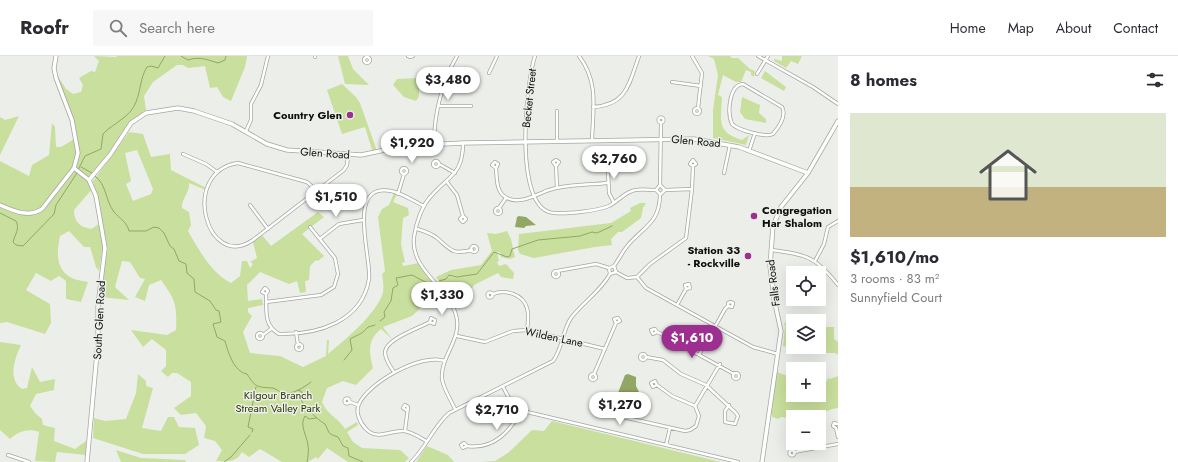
<!DOCTYPE html>
<meta charset="utf-8">
<style>
:root{--surface:#fff;--page:#f7f7f7;--text:#2b2b33;--muted:#7c7c81;--line:#e1e1e2;--accent:#9c2f8f}
body{margin:0;font-family:Jost,sans-serif;background:var(--page);color:var(--text);height:100vh;display:flex;flex-direction:column;font-size:15px;white-space:nowrap}
*{box-sizing:border-box;margin:0}
p{font-size:13px;color:var(--muted)}
.icon{flex:none;width:22px;height:22px;fill:none;stroke:currentColor;stroke-width:2;stroke-linecap:round;stroke-linejoin:round}
.map{position:relative;flex:1;overflow:hidden}
.side{display:flex;flex-direction:column;background:var(--surface);width:340px}
.side>*{flex:none}
.controls{position:absolute;left:786px;top:210px;display:grid;gap:8px}
.controls a{display:grid;place-items:center;width:40px;height:40px;border-radius:0px;background:var(--surface);box-shadow:0 4px 16px #0002;font-size:20px}
.price{position:absolute;translate:-50% -34px;padding:0 9px;border-radius:14px;background:#fff;color:#222;font-size:13px;line-height:26px;filter:drop-shadow(0 1px 2px #0008)}
.price::after{content:'';position:absolute;left:50%;top:24px;width:12px;height:9px;margin-left:-6px;background:inherit;clip-path:polygon(0 0,100% 0,50% 100%)}
.price.current{background:var(--accent);color:#fff}
ul{padding:0;list-style:none}
li{display:grid;align-content:center;gap:8px;height:212px;padding:0 12px}
li+li{border-top:1px solid var(--line)}
li span{display:grid;place-items:center;height:124px;border-radius:0px;color:#555}
li>.icon{margin-inline-start:auto}
span .icon{width:72px;height:72px;fill:#fffc;stroke-width:1}
li b{font-size:17px}
h2{display:flex;justify-content:space-between;align-items:center;height:48px;padding:0 12px;font-size:17px}
header{display:flex;align-items:center;gap:24px;box-sizing:border-box;height:56px;padding:0 20px;background:var(--surface);border-bottom:1px solid var(--line)}
header strong{font-size:19px}
nav{display:flex;gap:22px;margin-inline-start:auto;font-size:14px}
.search{width:280px;height:36px;background:var(--page);display:flex;align-items:center;gap:10px;box-sizing:border-box;padding:0 14px;border-radius:0px;color:var(--muted);font-size:15px}
main{display:flex;flex:1;min-height:0}
.map>svg:first-child{display:block}
</style>
<header>
<strong>Roofr</strong>
<div class="search"><svg class="icon" aria-label="search" viewBox="0 0 24 24"><circle cx="10" cy="10" r="6"/><path d="M15 15l6 6"/></svg>Search here</div>
<nav><a>Home</a><a>Map</a><a>About</a><a>Contact</a></nav>
</header>
<main>
<div class="map">
<svg width="838" height="406" viewBox="0 0 838 406">
<rect width="100%" height="100%" fill="#ecefe9"/>
<path fill="#c9df9d" fill-rule="evenodd" d="M94,0L116,1L117,0H247L245,11L231,45L223,41L217,31L210,32L205,10L188,12L183,9H177L153,26L144,40L146,54L131,67L110,99L89,124L93,132L74,154C74,166 80,171 91,173L99,168L103,190L99,215L96,211L90,191H84L69,175L60,180C57,195 55,212 70,221C75,224 83,225 88,226L81,246L66,243V225L59,220L51,225L36,217L26,234L50,248L51,267L45,278L7,266L0,267V105L29,120L32,109L49,99L52,67L55,71L56,91H61L76,82C74,58 63,43 57,19L66,33L73,38L81,36L83,29L79,22L91,15L95,16L99,5Z
M338,0H348L353,13L369,29L345,28Z
M708,0H730L732,2H738L750,13L755,15L754,21L751,19V16L746,14L741,26H736L723,19L718,39L722,41C721,65 716,76 742,84L749,79L746,89L713,82V54L718,19L714,3Z
M782,0H802L798,8L791,5L786,12L774,5V3L782,5Z
M765,15L786,31L784,35L761,22Z
M418,22L419,24V40L416,45L404,41L393,29L397,23Z
M342,28L356,41L360,47L377,95L373,97L365,71L342,78L327,34Z
M742,41L760,49L759,57L766,63V67L745,63L740,56Z
M19,60L0,99V61L5,64Z
M129,76L143,78L151,101L170,98L171,114L206,132V134L189,127C190,137 181,143 182,152L189,156L191,169L188,175C199,194 211,217 231,227L240,220L242,205H247L250,212L253,208L250,206L257,202L253,186L262,179L271,190L318,156L324,161L302,178L324,200L318,205L316,204L310,210L309,224L305,225L306,236L300,237L297,225L289,228L260,216L247,229L248,245L262,243L263,249L248,252V256L252,260L243,276L250,297L280,300L303,311L326,300L327,284H329L328,298C345,284 372,261 381,242C385,234 383,225 382,218L385,215L378,161L382,153L389,149L394,137L397,138L393,146L408,152L409,159L403,162L401,188L405,206L402,207L403,210L419,207L444,241L441,248L432,245L425,248L412,260L383,271L392,283L381,273C367,284 369,297 373,312L356,329L343,325L327,332L322,346C328,360 338,361 345,373L357,366L358,369L347,376L353,386L362,392L400,394L409,402L405,406H348L327,392L318,403L316,401L308,406H282L260,393L249,401L242,396C237,406 227,406 216,405L222,394L215,385L204,382L206,370L196,357L181,359L174,352L191,340V326L177,317H172L168,321L161,315L166,310V294L152,283L143,291L131,274L167,279L176,274C177,248 176,245 161,224L149,229L145,245L135,241L145,223L140,222L130,206L122,205L115,231L129,244L101,241L103,215L108,193L93,125ZM137,94L153,133L151,138L133,145L126,128L131,125L125,97Z
M640,147H646L643,152L641,162L622,176H618L611,183L612,189L595,191L534,202L520,198L518,194L519,178L611,167L631,155L630,152Z
M507,175L511,183L515,201L510,203L501,201L500,196H497L499,205L497,206L499,210L506,208L514,217L513,223L501,221L498,217L474,229L472,232L451,239L436,221L451,214L481,209L492,195L487,177L496,178Z
M787,264L793,268V284L787,291L783,290L785,270L784,268Z
M823,271H834V283L838,286V299L835,297H826C821,290 824,282 821,274Z
M0,286L21,289C15,302 7,323 22,333L27,332L32,311L40,326L55,323L54,334L36,338L30,350L36,358L42,363L43,369L55,372L54,385L75,393L86,385V399L57,396L55,406L35,405L39,376C29,372 19,375 10,383L0,374Z
M777,316L793,322V339H819V321L821,320L827,325L828,322L830,323L838,320V352C829,353 822,356 819,365V361H793V363L781,361L778,363L772,361V359L770,358Z
M138,318L146,325V330L153,332L142,372L161,375L168,361H174L179,371L195,372L199,389L185,398H143L93,382L94,362L105,365L126,363L136,337Z
M552,365L721,406H481L495,405L508,397L532,374L544,375Z
M427,390L448,399L454,406H416Z
M116,394L141,402L185,404L186,406H121Z"/>
<path fill="#92a764" d="M519,160L526,161L536,169L526,170L524,172L515,171L517,161Z
M628,318L636,321V330L641,340L635,337H618L625,319Z"/>
<g fill="none" stroke-linecap="round" stroke-linejoin="round">
<path stroke="#92a764" stroke-width="1" d="M181,0L188,4C200,0 208,4 218,7L225,4L226,0
M81,111L92,117
M78,114L85,100L101,93L103,78C113,67 130,62 136,46C141,34 140,22 147,11L151,10L158,12L165,0
M95,120C107,129 105,144 114,156C120,163 127,166 129,175H146L154,171L159,172L164,177L170,190L174,193L179,205L186,208L187,217L194,223L195,236L210,245L216,254L219,255L221,266L213,268L217,281L225,285C228,296 234,316 247,318C256,332 257,331 273,332C277,333 280,337 284,337C294,338 303,332 311,326
M0,157L16,165C20,173 15,178 13,186L16,189L23,190L54,158L56,149L77,117
M439,225L446,223L449,219L457,221L477,218L494,196L507,201L510,200L512,193L538,184L580,180L592,176L597,177L612,170
M380,265L385,261L384,256L391,245L393,232L398,229L396,222L412,219L427,227
M344,304L352,294L350,283C359,278 361,279 368,271L375,269
M298,334L302,336C302,338 301,340 301,343C301,348 319,365 325,368C330,377 326,377 338,381L343,390L348,392L349,400L363,406
M252,376L253,373L248,371L256,331
M224,406L231,401L250,379
M307,406C308,401 309,394 308,389C307,380 299,369 305,360L309,363L316,362"/>
<defs>
<path id="minor" d="M315,0V1
M408,0L410,1L413,0
M535,0C526,26 512,157 555,157C568,158 596,155 609,150C617,146 623,138 632,135C639,132 648,134 656,134
M579,0C599,26 593,53 592,84
M692,0L702,17L698,52
M758,0L813,31L838,48
M364 4a3 3 0 1 1 6 0a3 3 0 1 1-6 0Z
M489,17L497,0
M757,18L768,0
M672,26L701,30
M743,28L782,51C787,60 779,71 773,78C765,82 738,74 732,68C727,57 729,29 743,28Z
M439,50H471
M593,51C627,49 629,28 639,0
M694 55a3 3 0 1 1 6 0a3 3 0 1 1-6 0Z
M658.5 64a2.5 2.5 0 1 1 5 0a2.5 2.5 0 1 1-5 0Z
M246,75L251,64V48L261,29L268,0
M557,85V55
M434,88C434,58 442,26 457,0
M749,95L755,77
M183,98L206,108L217,116
M627 105a3 3 0 1 1 6 0a3 3 0 1 1-6 0Z
M433 108a3 3 0 1 1 6 0a3 3 0 1 1-6 0Z
M439,108L455,117
M556,110L553,106L556,104L559,106L556,110L557,132
M401 115a3 3 0 1 1 6 0a3 3 0 1 1-6 0Z
M496,112L492,109L495,106L498,108L496,112C497,123 496,137 507,142C520,149 537,138 549,134C567,128 589,129 607,127
M724,117L730,89
M447,126L457,139L463,160L466,163L463,166L460,163L463,160
M660,129L661,67
M660,129L665,134L661,138
M665,134L692,133
M317,135L307,126L238,107C179,116 207,216 253,184L344,114L347,109L348,99
M398,138L404,118
M660,138L656,134L660,129
M614,147L609,137L608,115L615,107L626,105
M250,149L268,173
M499,152L506,142
M495 155a3 3 0 1 1 6 0a3 3 0 1 1-6 0Z
M417,173C424,175 431,177 437,182C451,194 452,199 472,194
M321,182L339,168L363,164
M471 193a3 3 0 1 1 6 0a3 3 0 1 1-6 0Z
M771,194C807,199 815,200 838,229
M815,205L824,188L828,171L838,165
M614,210C619,203 623,195 628,189C645,170 660,166 660,138
M553 218a3 3 0 1 1 6 0a3 3 0 1 1-6 0Z
M557,215L596,208L609,212
M616,216L627,222L637,221L650,208L686,182L692,133L693,110L696,108L693,104L690,108L693,110
M610,218L616,216L614,210
M610,218L609,212L614,210
M637,221L646,232L753,291L778,298
M487.5 239a2.5 2.5 0 1 1 5 0a2.5 2.5 0 1 1-5 0Z
M266,238L268,235L265,232L262,236L266,238C267,254 263,269 279,278C317,279 362,266 369,223C372,202 345,126 391,135C402,137 413,145 424,150
M493,238C505,233 523,238 527,252C529,258 528,267 527,274
M266,246L321,239L334,231L338,218L335,202L310,171
M677,249L686,233L690,232L689,228L685,229L686,233
M296,276L298,289
M657,276L655,273L651,274L653,278L657,276L681,287L690,294L734,318
M257 280a3 3 0 1 1 6 0a3 3 0 1 1-6 0Z
M263,279L271,273
M457,280L485,286L513,275L527,274L605,293
M296 291a3 3 0 1 1 6 0a3 3 0 1 1-6 0Z
M640 301a3 3 0 1 1 6 0a3 3 0 1 1-6 0Z
M699,299L725,253L728,250V247L730,246L733,247L732,251L728,250
M646,301L663,304L681,318L706,329L736,357L738,360L735,368L725,366V355L729,349
M394,316C390,310 385,304 385,296C386,283 419,272 430,266L434,268L435,264L431,262L430,266
M733 320a3 3 0 1 1 6 0a3 3 0 1 1-6 0Z
M594,318L616,267L614,263L618,262L620,265L616,267
M590 321a3 3 0 1 1 6 0a3 3 0 1 1-6 0Z
M503,331L510,344L527,356L738,406
M344.5 345a2.5 2.5 0 1 1 5 0a2.5 2.5 0 1 1-5 0Z
M350,346L358,349
M622,347L619,354L623,361L685,375L690,374L696,370L699,360L695,350L672,340L657,329L655,325L651,327L653,331L657,329
M695,350L720,308
M455,353C451,344 444,334 442,323C440,300 463,283 456,259C448,230 410,214 414,181C416,167 422,149 432,139C450,119 463,118 463,87
M838,368L834,367L833,370L836,372L838,381
M405,375L408,351L405,349L403,352L406,354
M426,385C419,381 412,376 404,375C391,374 377,385 366,373C360,367 355,356 359,348C368,327 422,296 445,305
M666,389L670,372
M467,390L463,392L461,389L464,387L467,390C494,394 510,375 522,354
M789.5 397a2.5 2.5 0 1 1 5 0a2.5 2.5 0 1 1-5 0Z
M794,396L838,388
M8,399L29,406
M411,406C426,392 433,371 449,357L553,305C563,292 562,275 571,262C583,246 600,236 610,218"/>
<path id="major" d="M74,112L89,124
M89,124L110,99L131,67L146,57L178,52L194,55L232,68L267,88L287,94L361,99L404,90L463,87L694,83L739,91L808,117
M0,149C14,155 28,162 42,153L74,112L78,97L72,64L56,22L54,12L56,0
M87,406L98,286V250L105,192L96,140L89,124
M762,406L781,275L774,243L770,210L773,170L781,151L808,117L838,65"/>
</defs>
<use href="#minor" stroke="#a5a7a2" stroke-width="4"/>
<use href="#major" stroke="#a5a7a2" stroke-width="5"/>
<use href="#minor" stroke="#fff" stroke-width="2.5"/>
<use href="#major" stroke="#fff" stroke-width="3.5"/>
</g>
<g fill="#9c2f8f" stroke="#ecefe9" stroke-width="1.5">
<circle cx="350" cy="59" r="4"/>
<circle cx="754" cy="160" r="4"/>
<circle cx="748" cy="200" r="4"/>
</g>
<g text-anchor="middle" stroke-width="3" stroke-linejoin="round" paint-order="stroke">
<g font-size="11" fill="#0e0f0d" stroke="#ecefe9">
<text transform="translate(529 42) rotate(-84)" y="4">Becket Street</text>
<text transform="translate(696 85) rotate(5)" y="4">Glen Road</text>
<text transform="translate(325 97) rotate(4)" y="4">Glen Road</text>
<text transform="translate(773 227) rotate(-97)" y="4">Falls Road</text>
<text transform="translate(99 264) rotate(-87)" y="4">South Glen Road</text>
<text transform="translate(554 281) rotate(12)" y="4">Wilden Lane</text>
</g>
<g font-size="11" font-weight="bold" fill="#0e0f0d" stroke="#ecefe9" text-anchor="end">
<text x="342" y="63">Country Glen</text>
<text x="762" y="158" text-anchor="start">Congregation<tspan x="762" dy="13">Har Shalom</tspan></text>
<text x="740" y="198">Station 33<tspan x="740" dy="13">- Rockville</tspan></text>
</g>
<g font-size="11" fill="#2a3702" stroke="#ecefe9">
<text x="278" y="343">Kilgour Branch<tspan x="278" dy="13">Stream Valley Park</tspan></text>
</g>
</g>
</svg>
<div class="controls">
<a><svg class="icon" aria-label="locate" viewBox="0 0 24 24"><circle cx="12" cy="12" r="6"/><path d="M12 2v4M12 18v4M2 12h4M18 12h4"/></svg></a>
<a><svg class="icon" aria-label="layers" viewBox="0 0 24 24"><path d="M12 4l9 5-9 5-9-5zM3 14l9 5 9-5"/></svg></a>
<a>+</a>
<a>−</a>
</div>
<b class="price" style="left:448px;top:45px">$3,480</b>
<b class="price" style="left:412px;top:108px">$1,920</b>
<b class="price" style="left:614px;top:124px">$2,760</b>
<b class="price" style="left:336px;top:162px">$1,510</b>
<b class="price" style="left:442px;top:260px">$1,330</b>
<b class="price current" style="left:692px;top:303px">$1,610</b>
<b class="price" style="left:620px;top:370px">$1,270</b>
<b class="price" style="left:497px;top:375px">$2,710</b>
</div>
<section class="side">
<h2>8 homes<svg class="icon" aria-label="filters" viewBox="0 0 24 24"><path d="M4 7h16M4 17h16"/><circle cx="9" cy="7" r="2"/><circle cx="15" cy="17" r="2"/></svg></h2>
<ul>
<li><span style="background:linear-gradient(#dfe7d0 60%,#c2b280 0)"><svg class="icon" aria-label="home" viewBox="0 0 24 24"><path d="M3 11l9-7 9 7M6 9v11h12V9"/></svg></span><div><b>$1,610/mo</b><p>3 rooms · 83 m²</p><p>Sunnyfield Court</p></div></li>
</ul>
</section>
</main>
